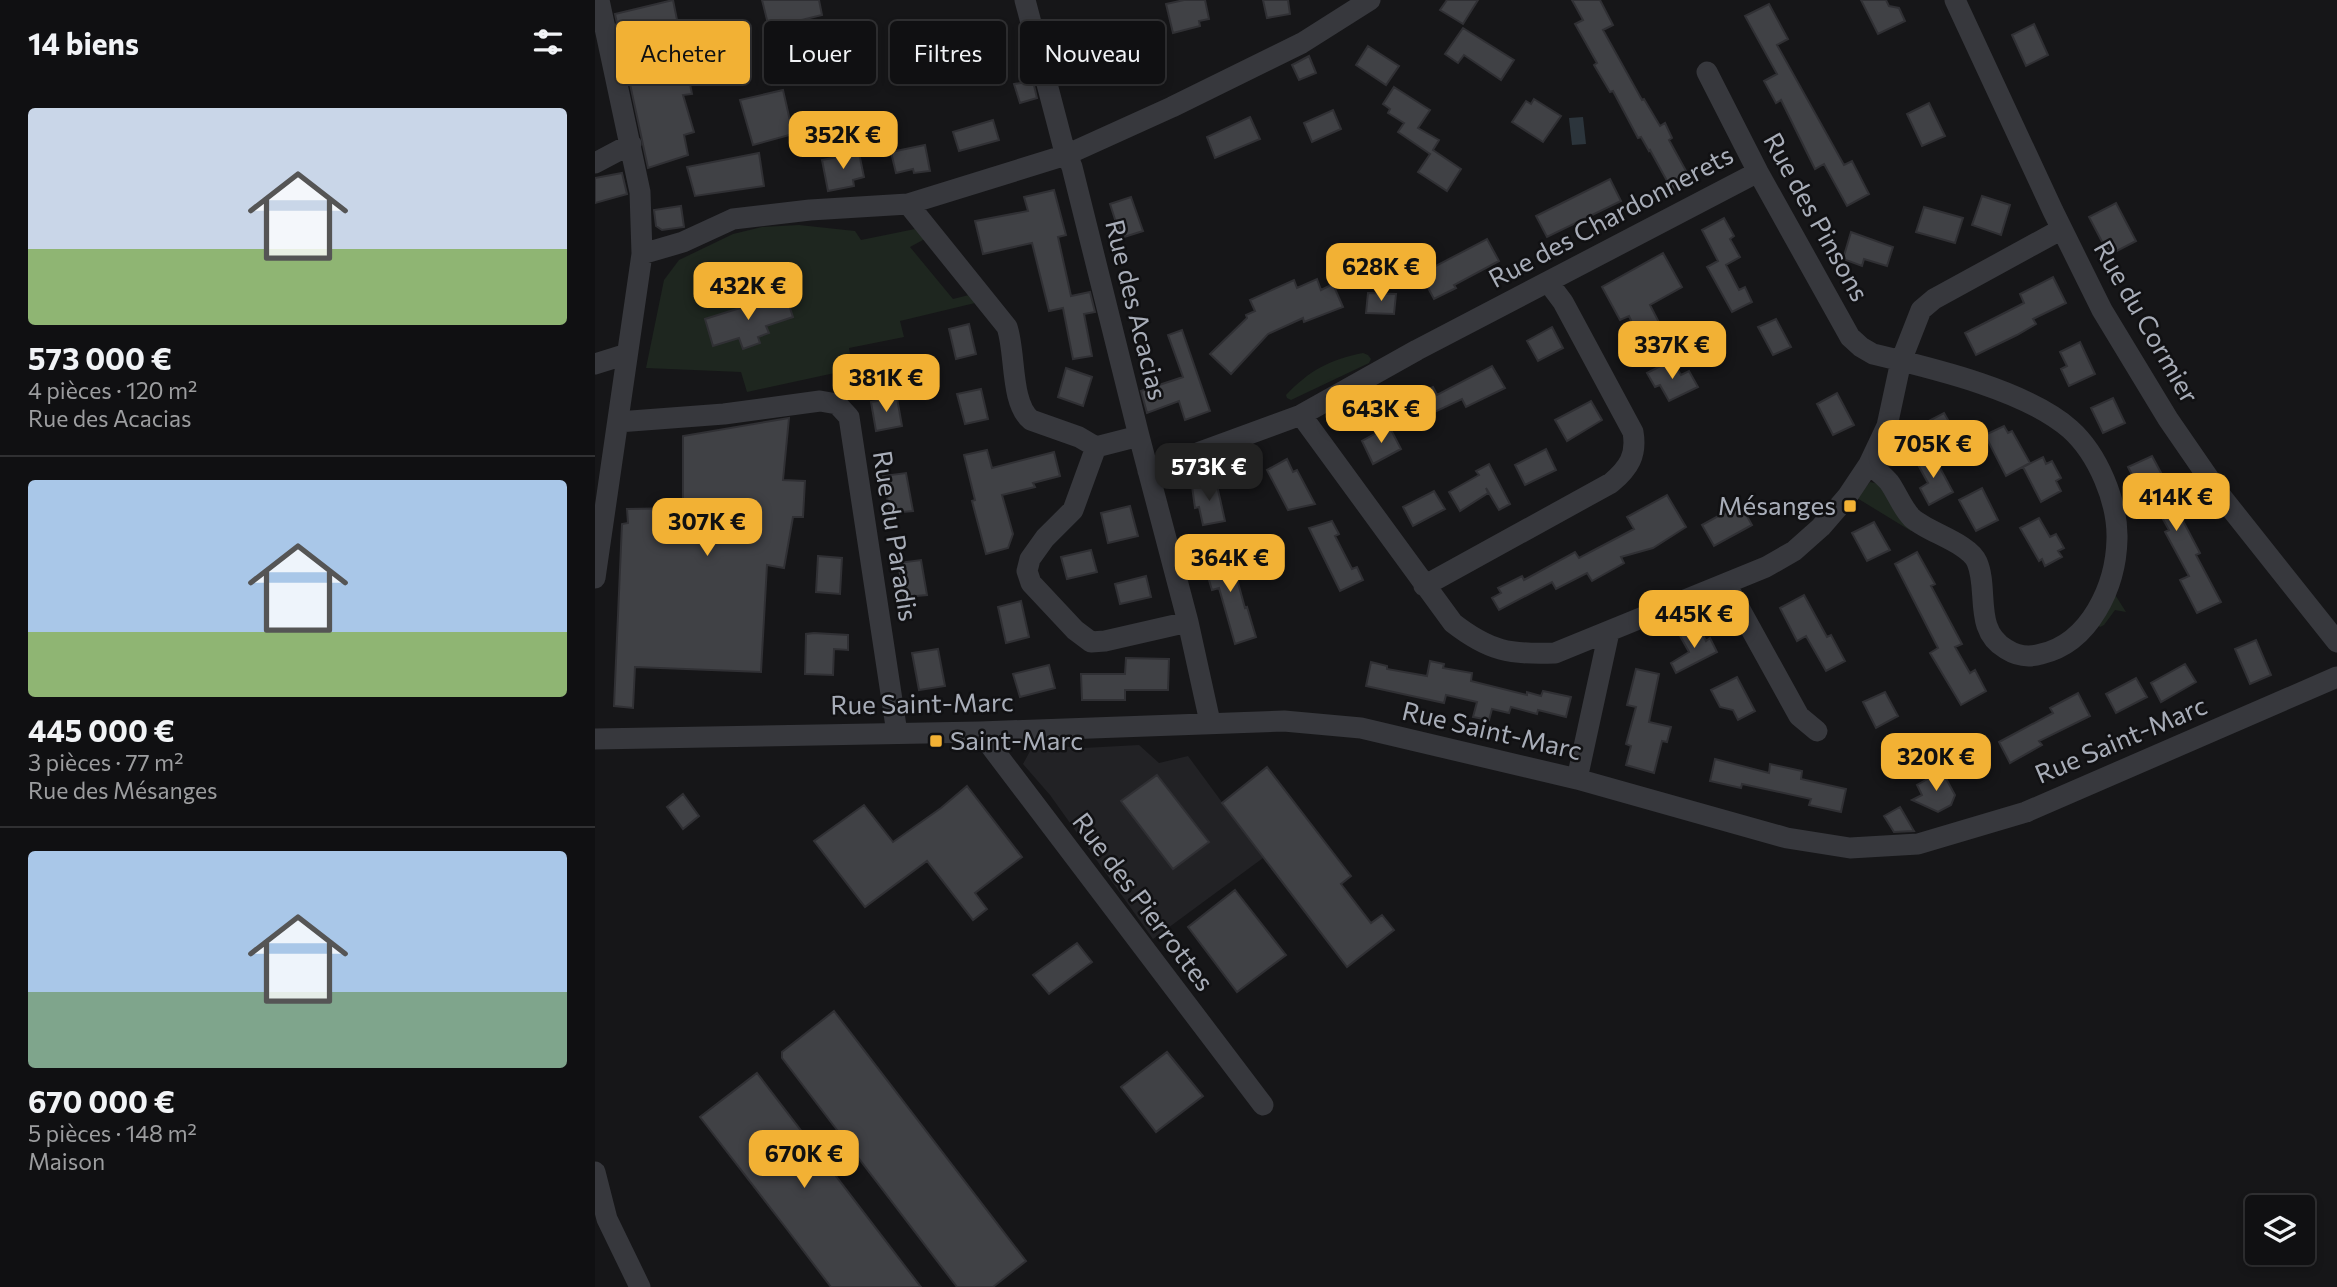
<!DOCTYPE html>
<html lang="fr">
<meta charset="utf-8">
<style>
:root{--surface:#101012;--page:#1e1e20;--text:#f1f3f6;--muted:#9c9d9f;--line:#303032;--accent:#f2b134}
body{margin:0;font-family:Commissioner,sans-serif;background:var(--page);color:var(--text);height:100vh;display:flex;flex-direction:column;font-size:26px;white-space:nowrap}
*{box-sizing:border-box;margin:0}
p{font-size:23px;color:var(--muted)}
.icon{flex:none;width:38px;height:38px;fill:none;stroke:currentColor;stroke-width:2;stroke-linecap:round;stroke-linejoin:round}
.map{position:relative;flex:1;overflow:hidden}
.drawer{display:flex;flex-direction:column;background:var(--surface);width:595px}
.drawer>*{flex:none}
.top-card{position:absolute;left:21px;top:21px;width:665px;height:63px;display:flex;gap:14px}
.fabs{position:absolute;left:1650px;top:1195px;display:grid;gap:14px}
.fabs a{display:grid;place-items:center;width:70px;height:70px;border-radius:7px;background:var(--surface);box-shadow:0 4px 10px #0003,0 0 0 2px var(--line);font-size:35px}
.price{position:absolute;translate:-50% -60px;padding:0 16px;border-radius:14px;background:var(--accent);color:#111;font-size:23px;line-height:46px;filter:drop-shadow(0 2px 4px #0008)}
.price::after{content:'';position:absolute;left:50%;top:42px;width:21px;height:16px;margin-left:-10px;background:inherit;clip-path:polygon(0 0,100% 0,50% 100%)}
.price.current{background:#222;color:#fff}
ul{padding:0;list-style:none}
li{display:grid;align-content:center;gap:14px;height:371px;padding:0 28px}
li+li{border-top:2px solid var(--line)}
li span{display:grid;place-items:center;height:217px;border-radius:7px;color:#555}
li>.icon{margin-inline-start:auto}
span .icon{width:126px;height:126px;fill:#fffc;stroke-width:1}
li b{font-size:30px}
h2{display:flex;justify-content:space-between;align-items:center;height:84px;padding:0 28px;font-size:30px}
.tag{padding:0 24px;border-radius:7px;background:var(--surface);box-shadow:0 4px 10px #0003,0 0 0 2px var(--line);font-size:24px;line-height:63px}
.tag.current{background:var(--accent);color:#111}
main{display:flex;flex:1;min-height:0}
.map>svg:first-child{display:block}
</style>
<main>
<section class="drawer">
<h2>14 biens<svg class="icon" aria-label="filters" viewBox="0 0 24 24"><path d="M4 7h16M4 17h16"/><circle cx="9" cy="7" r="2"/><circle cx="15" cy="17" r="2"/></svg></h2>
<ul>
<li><span style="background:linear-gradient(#c9d6e8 65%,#8fb573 0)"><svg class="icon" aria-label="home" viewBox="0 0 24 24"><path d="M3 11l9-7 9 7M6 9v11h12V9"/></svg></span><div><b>573 000 €</b><p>4 pièces · 120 m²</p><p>Rue des Acacias</p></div></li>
<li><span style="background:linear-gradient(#a9c7e8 70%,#8fb573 0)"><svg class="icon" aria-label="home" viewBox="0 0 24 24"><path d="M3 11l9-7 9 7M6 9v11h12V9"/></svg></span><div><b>445 000 €</b><p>3 pièces · 77 m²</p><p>Rue des Mésanges</p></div></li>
<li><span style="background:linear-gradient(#a9c7e8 65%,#7fa58c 0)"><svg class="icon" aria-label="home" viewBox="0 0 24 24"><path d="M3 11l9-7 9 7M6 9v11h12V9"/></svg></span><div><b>670 000 €</b><p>5 pièces · 148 m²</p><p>Maison</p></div></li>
</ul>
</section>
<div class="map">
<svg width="1742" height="1287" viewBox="0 0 1742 1287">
<rect width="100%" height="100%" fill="#161618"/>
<path fill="#222225" d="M439,744L488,748L544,745L564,763L593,756L668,858L558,939L455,795L428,764Z"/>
<path fill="#1e261f" d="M204,225L260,231L266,240L320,229L337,235L315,247L358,299L374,295L380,303L305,321L309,337L254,348L258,369L152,392L146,372L51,368L69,280L84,260L138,234L167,227Z
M768,353L773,355L776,359L774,363L696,400L692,398L691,395C715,370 734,360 768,353Z
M1275,482L1284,484L1317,527L1316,531L1262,498Z
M1519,593L1531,612L1520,610L1509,625L1505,627L1502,624Z"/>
<path fill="#2c353c" d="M988,117L991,144L977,145L974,118Z"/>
<path fill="#404145" stroke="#303034" stroke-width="2" d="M78,0L97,94L88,95L99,132L89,135L93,155L53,168L20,14Z
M167,0H224L227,15L174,28Z
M589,0H610L614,19L604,21L605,26L578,33L571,4Z
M668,0H693L695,14L672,18Z
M852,0H883L868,24L845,10Z
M977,0H1005L1018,25L1008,30L1047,100L1049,99L1065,126L1070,123L1077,138L1074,140L1096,180L1077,190L1055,150L1054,151L1046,137L1043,138L1018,91L1015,92L999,65L1002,63L980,24L988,20Z
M1266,0H1291L1294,6L1304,8L1310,21L1283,34Z
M1174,4L1193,39L1182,45L1249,165L1257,161L1274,194L1252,206L1229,164L1220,169L1186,100L1181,103L1169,81L1182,74L1150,16Z
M1439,24L1453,55L1431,66L1417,35Z
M868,28L919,60L906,80L869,55L863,63L850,54Z
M552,37L560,73L539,77L531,42Z
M773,46L804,66L791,85L761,65Z
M714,56L721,73L704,80L697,65Z
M438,81L442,98L425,103L419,84Z
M799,87L835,110L823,128L844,140L838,150L866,169L852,191L823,172L835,154L803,132L809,123L793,113L795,109L788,104Z
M188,90L198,134L158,145L145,100Z
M939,99L966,116L948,142L917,122L931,101L936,104Z
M1334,103L1350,136L1327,146L1312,114Z
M738,110L746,129L717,142L709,123Z
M655,117L665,139L620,158L612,137Z
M398,120L404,140L364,151L358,132Z
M330,145L335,171L319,173L318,169L301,173L296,152Z
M164,153L169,186L100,196L92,167Z
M264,153L269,177L258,180L259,186L233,191L227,160Z
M27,173L32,194L0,203V178Z
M1015,179L1026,201L952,237L941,216Z
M459,190L471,235L463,237L476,296L495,292L500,312L489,314L497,356L478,359L468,308L454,311L437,243L388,254L380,221L433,211L429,197Z
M1387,196L1415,205L1406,235L1377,225Z
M536,197L548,231L526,238L515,204Z
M1521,203L1541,241L1514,255L1494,217Z
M86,206L89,227L67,230L61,226L59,210Z
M1329,207L1368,218L1360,243L1321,232Z
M1129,218L1139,236L1135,239L1145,257L1131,265L1144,290L1150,287L1157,302L1137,312L1112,267L1123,261L1107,230Z
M1256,232L1298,247L1292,266L1269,259L1267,266L1248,259Z
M892,239L904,261L859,285L861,288L839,299L824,271L837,263L839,267Z
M1068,253L1087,287L1055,305L1072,338L1056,345L1046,327L1040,329L1034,316L1025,320L1007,287Z
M1458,277L1471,303L1438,319L1441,324L1422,335L1381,355L1370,333L1429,303L1425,294Z
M722,279L726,290L738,284L748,307L709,322L708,318L673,334L636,374L615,354L652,318L651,315L660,311L655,300L699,280L702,288Z
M773,293L801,294L799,314L771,313Z
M191,296L198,317L171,326L174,333L163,337L165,343L148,349L144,338L118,346L110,319L164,302L165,305Z
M1181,319L1196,347L1178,355L1163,327Z
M374,324L381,354L361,359L354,329Z
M957,327L968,348L943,361L932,341Z
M587,330L615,411L590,420L584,401L552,413L546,391L588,377L573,335Z
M1485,342L1500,374L1474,386L1466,369L1472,366L1465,352Z
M1077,360L1086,375L1094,371L1103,387L1074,401L1065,385L1060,387L1052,373Z
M897,366L910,388L871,407L867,399L816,423L810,411L814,409L809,400L838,387L842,395Z
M471,368L497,377L488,406L463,397Z
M386,389L393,419L370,424L362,394Z
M1242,393L1259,425L1238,435L1222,404Z
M302,398L307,426L281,431L276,402Z
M1518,398L1530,423L1508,433L1496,408Z
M996,401L1007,420L972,441L960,420Z
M1349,413L1364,439L1342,450L1328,424Z
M194,418L188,480L210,481L208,517H198L189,568L172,565L166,672L40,667L38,708L19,706L27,524L33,523L32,509L88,508V436Z
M794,426L806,449L778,464L767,441Z
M1409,426L1413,433L1417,431L1435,463L1411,476L1390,435Z
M951,449L961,470L930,485L920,465Z
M392,450L397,468L459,452L465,476L438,483L440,487L407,495L418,534L413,548L391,554L377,501L380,500L369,455Z
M1337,453L1358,492L1334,505L1325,488L1333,483L1321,461Z
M1557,456L1580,499L1577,500L1605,553L1601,555L1626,602L1602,613L1585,580L1594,576L1570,532L1574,530L1555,496L1549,499L1533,467Z
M1448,457L1451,464L1457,461L1466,478L1461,481L1466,491L1446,502L1428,467Z
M692,459L698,472L702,470L720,504L693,510L672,470Z
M894,464L915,504L904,510L891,488L893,493L865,511L854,492L884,475L881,471Z
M311,473L318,511L295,513L288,476Z
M621,481L630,521L608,525L604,507L600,508L597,486Z
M1387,488L1403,520L1381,531L1364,500Z
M839,491L850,509L818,526L808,507Z
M1072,495L1091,527L1058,548L1026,557L1029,563L997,581L992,573L961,589L957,582L904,610L897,598L906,593L903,588L927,576L929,580L980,552L984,558L1039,529L1032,517Z
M1145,504L1157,525L1119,546L1107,525Z
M535,506L543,536L513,543L506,513Z
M1444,518L1455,537L1461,534L1469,548L1463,551L1467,557L1450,566L1447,559L1444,561L1425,528Z
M737,521L744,534L740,536L757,569L762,567L768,580L745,591L714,528Z
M1279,522L1295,550L1272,561L1257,533Z
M496,550L502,572L472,579L466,557Z
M634,550L650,608L652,607L661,637L640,644L624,588L617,590L607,557Z
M1322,552L1340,584L1336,586L1367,644L1360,647L1375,673L1380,670L1391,691L1366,705L1335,653L1343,648L1300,564Z
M223,556L247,558L245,594L221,592Z
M326,560L332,595L309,597L303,563Z
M551,576L556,597L525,604L520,584Z
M1209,595L1232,637L1236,635L1250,661L1231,671L1211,636L1202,641L1185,608Z
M426,601L434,637L411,643L403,607Z
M1103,626L1111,641L1115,638L1122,652L1081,673L1076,663L1094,652L1085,636Z
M219,633L253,635V650L239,649L238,675L210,674L211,634Z
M1661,640L1676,675L1655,684L1640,649Z
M343,649L350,686L324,690L317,653Z
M531,658L574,659L573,690H530V700H487L486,674H530Z
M835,661L849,664L848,668L877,673L876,681L932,695V692L946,696L948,691L976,697L971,717L943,710L942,714L916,707L914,713L897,709L894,720L878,717L882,702L851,695L849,703L771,686L776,662L792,666V669L832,676Z
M1590,664L1601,682L1566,702L1556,683Z
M454,665L460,688L425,697L418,674Z
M1041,669L1064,674L1054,722L1076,727L1072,742L1067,741L1059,773L1031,765L1036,746L1031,744L1041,707L1032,705Z
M1142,677L1160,711L1143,720L1138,710L1125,707L1116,690Z
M1541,678L1552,697L1521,713L1511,694Z
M1290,692L1303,716L1281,728L1268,702Z
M1483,693L1495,716L1444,741L1447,745L1415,763L1404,742L1458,713L1455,708Z
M1120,759L1174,773L1175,764L1207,771L1206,779L1251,789L1246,812L1214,805L1216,799L1147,784L1146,788L1115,781Z
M672,767L756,876L746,884L776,923L787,915L799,930L752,967L627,803Z
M1347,771L1360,795L1356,805L1343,812L1317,800L1327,795L1322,785Z
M562,775L614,842L578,869L526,801Z
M372,786L427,857L380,893L392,909L378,920L332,861L270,907L219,841L269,805L298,842L346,808Z
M88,794L104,816L88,829L72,807Z
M1305,807L1319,831L1299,832L1289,816Z
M640,890L691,955L642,992L593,927Z
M482,943L497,962L454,994L438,975Z
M239,1011L431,1261L398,1287H362L187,1058V1052Z
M572,1052L608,1096L561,1132L526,1087Z
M162,1073L326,1287H236L191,1228L105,1117Z"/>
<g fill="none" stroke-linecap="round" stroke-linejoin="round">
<path stroke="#37383d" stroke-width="21" d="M430,0L468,145L477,167L544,436L593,622L615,722
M1360,0L1458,211L1507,310L1573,419L1626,496L1742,642
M1112,72L1163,172L1255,337L1266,347L1278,354C1336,368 1431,390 1475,429C1503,454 1523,502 1522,539C1521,586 1495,643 1446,654C1433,658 1422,656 1411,649C1378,630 1394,590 1382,562C1374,543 1332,532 1317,518C1307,508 1302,493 1294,482C1288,475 1281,470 1274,464
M0,163L36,144
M313,204L412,327C421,353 415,403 436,420L484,437L501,447L478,510L450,538L435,559L432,571L436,583L480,630L496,642L510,641L593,622
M47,254L88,242L138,219L215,210L313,204L471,155L577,107L707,43L775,0
M0,364L32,354
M706,415L858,623C894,651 915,655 960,653L1171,567L1199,551L1226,527L1252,497L1274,464L1292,426L1306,361L1326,310L1339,299L1467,229
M23,422L129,414L225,401L242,404L254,417L302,733
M501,447L544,436
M553,471L706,415L822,350L1163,172
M0,578L47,254L45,192L4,0
M1131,584L1204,716L1222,731
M829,586L1016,483C1034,468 1042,455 1038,432L968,302L953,282
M385,732L668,1105
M0,739L385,732L689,721L766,728L982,779L1192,838L1255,848L1323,844L1431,812L1742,677
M982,779L1014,632
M0,1172L12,1219L45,1287"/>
</g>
<g fill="#f2b134" stroke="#111113" stroke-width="2.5">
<rect x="1248" y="499" width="14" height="14" rx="3.5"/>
<rect x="334" y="734" width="14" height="14" rx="3.5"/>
</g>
<g text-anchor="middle" stroke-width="5" stroke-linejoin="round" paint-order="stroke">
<g font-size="26" fill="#a8adb8" stroke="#111113">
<text transform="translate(1016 217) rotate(-28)" y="9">Rue des Chardonnerets</text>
<text transform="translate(1221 217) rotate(61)" y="9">Rue des Pinsons</text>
<text transform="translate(541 310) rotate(76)" y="9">Rue des Acacias</text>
<text transform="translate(1551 322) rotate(60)" y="9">Rue du Cormier</text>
<text transform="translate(300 536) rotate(81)" y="9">Rue du Paradis</text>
<text transform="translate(327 704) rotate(-1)" y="9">Rue Saint-Marc</text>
<text transform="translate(897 731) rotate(13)" y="9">Rue Saint-Marc</text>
<text transform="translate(1526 740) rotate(-23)" y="9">Rue Saint-Marc</text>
<text transform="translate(548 902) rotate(53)" y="9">Rue des Pierrottes</text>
</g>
<g font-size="26" fill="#a8adb8" stroke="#111113" text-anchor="end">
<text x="1241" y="515">Mésanges</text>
<text x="355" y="750" text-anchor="start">Saint-Marc</text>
</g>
</g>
</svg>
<div class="fabs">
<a><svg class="icon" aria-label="layers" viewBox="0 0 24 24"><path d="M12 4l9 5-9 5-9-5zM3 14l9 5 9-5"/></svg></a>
</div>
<b class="price" style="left:248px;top:171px">352K €</b>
<b class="price" style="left:786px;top:303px">628K €</b>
<b class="price" style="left:153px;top:322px">432K €</b>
<b class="price" style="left:1077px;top:381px">337K €</b>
<b class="price" style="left:291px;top:414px">381K €</b>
<b class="price" style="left:786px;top:445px">643K €</b>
<b class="price" style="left:1338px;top:480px">705K €</b>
<b class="price current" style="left:614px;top:503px">573K €</b>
<b class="price" style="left:1581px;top:533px">414K €</b>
<b class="price" style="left:112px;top:558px">307K €</b>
<b class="price" style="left:635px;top:594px">364K €</b>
<b class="price" style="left:1099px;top:650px">445K €</b>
<b class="price" style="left:1341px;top:793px">320K €</b>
<b class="price" style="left:209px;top:1190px">670K €</b>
<div class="top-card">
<a class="tag current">Acheter</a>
<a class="tag">Louer</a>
<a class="tag">Filtres</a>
<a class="tag">Nouveau</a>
</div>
</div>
</main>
